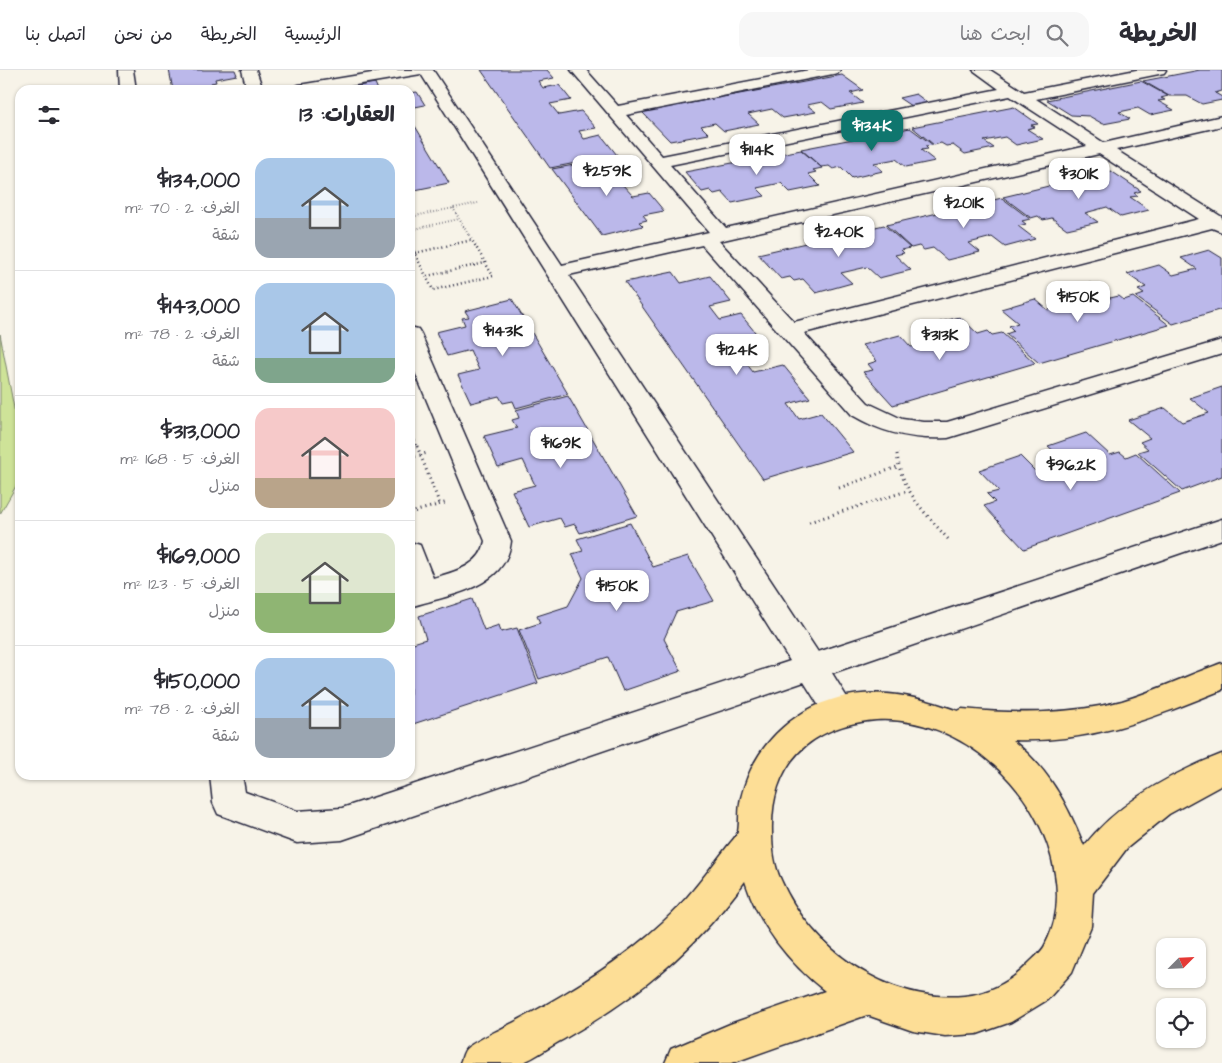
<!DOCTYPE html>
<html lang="ar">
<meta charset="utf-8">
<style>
:root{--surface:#fff;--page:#f7f7f7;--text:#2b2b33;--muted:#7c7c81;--line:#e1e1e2;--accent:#0f766e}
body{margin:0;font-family:"Architects Daughter","Playpen Sans Arabic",sans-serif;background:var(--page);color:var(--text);direction:rtl;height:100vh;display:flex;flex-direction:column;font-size:19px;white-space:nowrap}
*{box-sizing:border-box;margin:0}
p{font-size:16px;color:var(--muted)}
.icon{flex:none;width:28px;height:28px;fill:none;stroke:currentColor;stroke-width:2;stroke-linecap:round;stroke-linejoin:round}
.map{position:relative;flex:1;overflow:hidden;direction:ltr}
.sheet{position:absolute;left:15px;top:15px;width:400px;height:695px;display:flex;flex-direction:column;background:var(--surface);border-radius:15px;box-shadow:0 1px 4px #0004;direction:rtl}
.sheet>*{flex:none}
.needle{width:32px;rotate:66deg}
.buttons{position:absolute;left:1156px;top:868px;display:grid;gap:10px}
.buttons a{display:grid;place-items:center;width:50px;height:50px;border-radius:10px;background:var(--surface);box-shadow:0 1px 4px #0004;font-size:25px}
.price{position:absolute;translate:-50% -42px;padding:0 11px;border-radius:10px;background:#fff;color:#222;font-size:16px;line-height:32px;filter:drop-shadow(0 1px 2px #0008)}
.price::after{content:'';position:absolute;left:50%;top:30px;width:15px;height:11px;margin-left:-8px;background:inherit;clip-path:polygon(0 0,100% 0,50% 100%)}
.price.current{background:var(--accent);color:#fff}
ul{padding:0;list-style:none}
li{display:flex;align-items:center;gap:15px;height:125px;padding:0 20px}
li+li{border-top:1px solid var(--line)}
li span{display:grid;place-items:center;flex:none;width:140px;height:100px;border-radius:15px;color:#555}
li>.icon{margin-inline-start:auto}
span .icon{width:60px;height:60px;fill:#fffc;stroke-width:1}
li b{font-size:21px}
h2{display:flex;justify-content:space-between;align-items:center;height:60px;padding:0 20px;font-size:21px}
header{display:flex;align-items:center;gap:30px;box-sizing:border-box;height:70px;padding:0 25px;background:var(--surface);border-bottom:1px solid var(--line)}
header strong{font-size:24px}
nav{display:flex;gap:28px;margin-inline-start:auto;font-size:18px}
.search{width:350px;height:45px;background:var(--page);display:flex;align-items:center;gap:12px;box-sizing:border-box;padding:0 18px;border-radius:15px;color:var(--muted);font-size:19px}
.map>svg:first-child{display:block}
</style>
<header>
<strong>الخريطة</strong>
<div class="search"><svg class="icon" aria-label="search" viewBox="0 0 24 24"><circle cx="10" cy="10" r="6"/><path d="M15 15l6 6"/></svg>ابحث هنا</div>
<nav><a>الرئيسية</a><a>الخريطة</a><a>من نحن</a><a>اتصل بنا</a></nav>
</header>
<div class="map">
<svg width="1222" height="993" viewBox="0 0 1222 993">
<rect width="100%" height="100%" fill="#f7f3e8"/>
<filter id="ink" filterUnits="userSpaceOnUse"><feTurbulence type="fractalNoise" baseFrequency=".02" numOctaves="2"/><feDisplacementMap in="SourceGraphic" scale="10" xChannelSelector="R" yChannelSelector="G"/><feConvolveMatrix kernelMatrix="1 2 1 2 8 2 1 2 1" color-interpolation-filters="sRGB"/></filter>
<g filter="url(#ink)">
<path fill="#cee398" stroke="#78826a" d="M0,264L20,370V409L0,444Z"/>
<path fill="#bbb8ea" stroke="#22223b" d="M169,0H235L237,5L215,9L216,12L211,13L212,16L173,20Z
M481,0H547L554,8L538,11L543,18L559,15L571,30L550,34L559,45L581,41L596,58L579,61L584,69L601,65L617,85L550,98Z
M1200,0H1222V21L1215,23L1222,27V30L1202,34L1187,26H1169L1143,11Z
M842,5L863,20L850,23L863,33L831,39L822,32L807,35L816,42L783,48L772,39L748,44L759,54L724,61L715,53L701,56L709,64L670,71L642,42Z
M1141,11L1168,26L1161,28L1165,30L1158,31L1174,40L1150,45L1138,38L1119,42L1130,49L1103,54L1089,46L1071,45L1047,30Z
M375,13L378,20L341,19Z
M417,22L425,35L410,38V23Z
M916,24L928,33L911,36L899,28Z
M1014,37L1038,54L1031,55L1035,57L1027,59L1043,69L1016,75L1005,67L984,71L994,78L965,84L953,75L946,76L941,73L934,75L912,57Z
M415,56L441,99L449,113L410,121V57Z
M910,58L933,75L925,76L928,79L921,80L935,91L906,97L896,89L874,93L883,101L852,108L841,97L833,99L829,96L821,97L801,79Z
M801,80L822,98L813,100L816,102L808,104L820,116L790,122L781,113L757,118L765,126L732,133L722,122L714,124L710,120L702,122L685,102Z
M591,92L595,96L600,95L603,99L626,95L639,110L622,114L633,126L649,123L664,141L643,145L647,150L639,152L643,156L602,166L552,99Z
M1111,101L1141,121L1134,123L1138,126L1130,127L1149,140L1121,147L1107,137L1085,143L1098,152L1067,159L1052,148L1043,150L1038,146L1031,148L1003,127Z
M1002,128L1030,149L1022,151L1026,154L1018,156L1035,169L1005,177L992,167L969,173L980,182L947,190L933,178L924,180L919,176L911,178L886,155Z
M884,155L910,178L901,180L904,183L895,185L911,200L879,208L867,197L841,203L852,213L816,223L803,209L794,211L790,207L781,209L758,184Z
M1209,180L1222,188V239L1173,254L1136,227L1144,224L1138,220L1146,217L1127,204L1159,195L1173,205L1197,199L1181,188Z
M673,202L681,213L710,206L731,232L710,237L720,250L741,245L764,273L736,280L753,302L783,295L810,328L788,334L799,349L821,343L853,382L763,409L625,212Z
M1090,213L1110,228L1119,226L1124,230L1133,227L1169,255L1039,293L1006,264L1014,261L1009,256L1018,253L1001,239L1035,229L1048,240L1073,233L1058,222Z
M512,229L568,324L516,338L513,331L503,333L499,326L471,333L458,305L479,300L470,280L447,286L436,262L465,255L462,248L469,247L465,241Z
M960,247L978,264L988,261L992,265L1002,263L1035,293L893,335L863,302L873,300L868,294L877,291L862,275L900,265L911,277L939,269L925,256Z
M1222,317V406L1182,421L1138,382L1148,379L1140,372L1150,368L1128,350L1165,338L1182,352L1209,343L1190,328Z
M568,326L620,416L637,446L580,463L575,454L565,457L560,448L529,457L512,421L535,415L523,390L498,397L484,366L517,358L512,350L519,348L516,340Z
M1086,363L1110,385L1120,382L1126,387L1136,383L1180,423L1024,479L984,436L995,432L987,424L999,421L979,400L1020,386L1036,402L1066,392L1048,376Z
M630,453L653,497L688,486L714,531L676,542L664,569L681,601L623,621L608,587L539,609L519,560L540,553L537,546L568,536L583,508L572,484L583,481L577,469Z
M472,529L484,560L499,555L501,562L517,558L538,613L410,655V574L426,569L419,546Z"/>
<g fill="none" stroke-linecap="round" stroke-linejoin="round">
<defs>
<path id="minor" d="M119,0H133L136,20H120Z
M242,0H256L263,20H247Z
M390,0H433L562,195L709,162L571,0H586L618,36L809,0H840L838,3L833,4L626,45L662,86L999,19L973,0H990L1024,22L1136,0H1166L1164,3L1159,4L1036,29L1104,73L1222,46V56L1116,80L1222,147V162L1212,158L804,263L868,333L902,349L924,352H947L1222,270V284L948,368C913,370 882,363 852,345L702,175L569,205L818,582L1222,449V469L832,603L856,642L851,652L840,656L829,652L804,612L342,770L297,773L218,744L213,733L210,705H242L245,722L297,741L342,738L790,591L421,4L326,20H291L294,17L299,15ZM1010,26L1087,76L726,158L670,95ZM1099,84L1199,149L794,252L719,171Z
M410,257L418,259L421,264L511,471C506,519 447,525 410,537V472L420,475L433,508C454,502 481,496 485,471L410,290Z"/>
<path id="major" d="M1222,593V620C1150,649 1092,673 1012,670C1049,699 1067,734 1084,776C1119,732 1170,704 1222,684V715L1169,744L1127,778L1093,823L1091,856L1072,902L1047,930L1011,952L977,964L945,966L913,961L867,945L732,993H665L671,979L730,954L825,921C789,893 759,855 745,811C694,881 639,926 564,969C550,976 535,988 521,993C510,993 473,993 460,993C462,989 463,982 466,979C471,973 512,954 522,948C572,921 621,891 663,852C687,830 707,803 727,777C730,773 736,767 738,762C740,752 738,739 741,728C750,691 771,662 804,642C853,613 907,622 958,641L962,639C1015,644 1069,645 1122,631C1156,621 1188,605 1222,593ZM876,650C962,645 1043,722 1055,804C1059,827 1057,852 1046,873C1043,881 1035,887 1029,893C1013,911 988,924 964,926C887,933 811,879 781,810C774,796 772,777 772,762C770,694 809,656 876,650Z"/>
</defs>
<use href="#minor" stroke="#22223b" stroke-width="3"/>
<use href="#major" stroke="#22223b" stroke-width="3"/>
<path stroke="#22223b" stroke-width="2" stroke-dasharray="0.5 2.5" stroke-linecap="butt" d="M453,138L469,166
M410,147L478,133
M410,160L459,149"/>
<path stroke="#22223b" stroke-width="2.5" stroke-dasharray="1 3" stroke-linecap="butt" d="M410,174L433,220L493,206L469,165
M415,183L472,170
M427,206L485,193
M410,359L417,378"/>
<path stroke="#22223b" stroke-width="3" stroke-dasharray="1 4" stroke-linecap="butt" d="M417,376L440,435
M897,384C901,420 925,443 948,469
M410,388L427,383
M839,418L897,397
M410,443L448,432
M809,452L907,421"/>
<use href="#minor" fill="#f7f3e8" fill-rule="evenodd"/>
<use href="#major" fill="#fdde96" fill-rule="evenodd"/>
</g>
</g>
</svg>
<div class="buttons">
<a><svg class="needle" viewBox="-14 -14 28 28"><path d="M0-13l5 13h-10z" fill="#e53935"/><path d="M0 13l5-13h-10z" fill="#7c7c81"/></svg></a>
<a><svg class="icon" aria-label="locate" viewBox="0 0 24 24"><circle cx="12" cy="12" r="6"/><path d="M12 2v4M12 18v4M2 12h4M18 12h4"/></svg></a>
</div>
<b class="price current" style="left:872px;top:82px">$134K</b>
<b class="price" style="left:757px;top:106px">$114K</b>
<b class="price" style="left:607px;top:127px">$259K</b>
<b class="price" style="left:1079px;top:130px">$301K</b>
<b class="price" style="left:964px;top:159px">$201K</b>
<b class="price" style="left:839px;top:188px">$240K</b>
<b class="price" style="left:1078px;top:253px">$150K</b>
<b class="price" style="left:503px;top:287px">$143K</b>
<b class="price" style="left:940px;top:291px">$313K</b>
<b class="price" style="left:737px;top:306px">$124K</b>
<b class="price" style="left:561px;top:399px">$169K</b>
<b class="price" style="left:1071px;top:421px">$96.2K</b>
<b class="price" style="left:617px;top:542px">$150K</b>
<section class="sheet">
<h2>العقارات: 13<svg class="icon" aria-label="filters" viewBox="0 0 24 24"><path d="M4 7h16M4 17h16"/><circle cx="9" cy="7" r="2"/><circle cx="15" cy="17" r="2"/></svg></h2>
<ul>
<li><span style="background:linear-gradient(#a9c7e8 60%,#9aa5b1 0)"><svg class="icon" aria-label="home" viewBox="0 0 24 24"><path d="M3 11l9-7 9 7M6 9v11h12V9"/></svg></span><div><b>$134,000</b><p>الغرف: 2 · 70 m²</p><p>شقة</p></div></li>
<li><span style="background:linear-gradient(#a9c7e8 75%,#7fa58c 0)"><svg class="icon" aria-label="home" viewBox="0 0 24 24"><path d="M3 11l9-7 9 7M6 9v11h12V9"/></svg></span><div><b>$143,000</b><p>الغرف: 2 · 78 m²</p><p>شقة</p></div></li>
<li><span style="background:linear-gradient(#f6c9c9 70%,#b9a48a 0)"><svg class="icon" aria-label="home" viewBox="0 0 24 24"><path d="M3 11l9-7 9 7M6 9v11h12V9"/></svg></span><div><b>$313,000</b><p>الغرف: 5 · 168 m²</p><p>منزل</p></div></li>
<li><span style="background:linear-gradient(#dfe7d0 60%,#8fb573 0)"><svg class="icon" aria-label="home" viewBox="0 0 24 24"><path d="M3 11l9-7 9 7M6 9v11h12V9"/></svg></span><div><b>$169,000</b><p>الغرف: 5 · 123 m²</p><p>منزل</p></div></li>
<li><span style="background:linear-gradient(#a9c7e8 60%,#9aa5b1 0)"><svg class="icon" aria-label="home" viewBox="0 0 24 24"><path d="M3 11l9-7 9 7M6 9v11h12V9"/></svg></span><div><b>$150,000</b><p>الغرف: 2 · 78 m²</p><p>شقة</p></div></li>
</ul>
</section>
</div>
